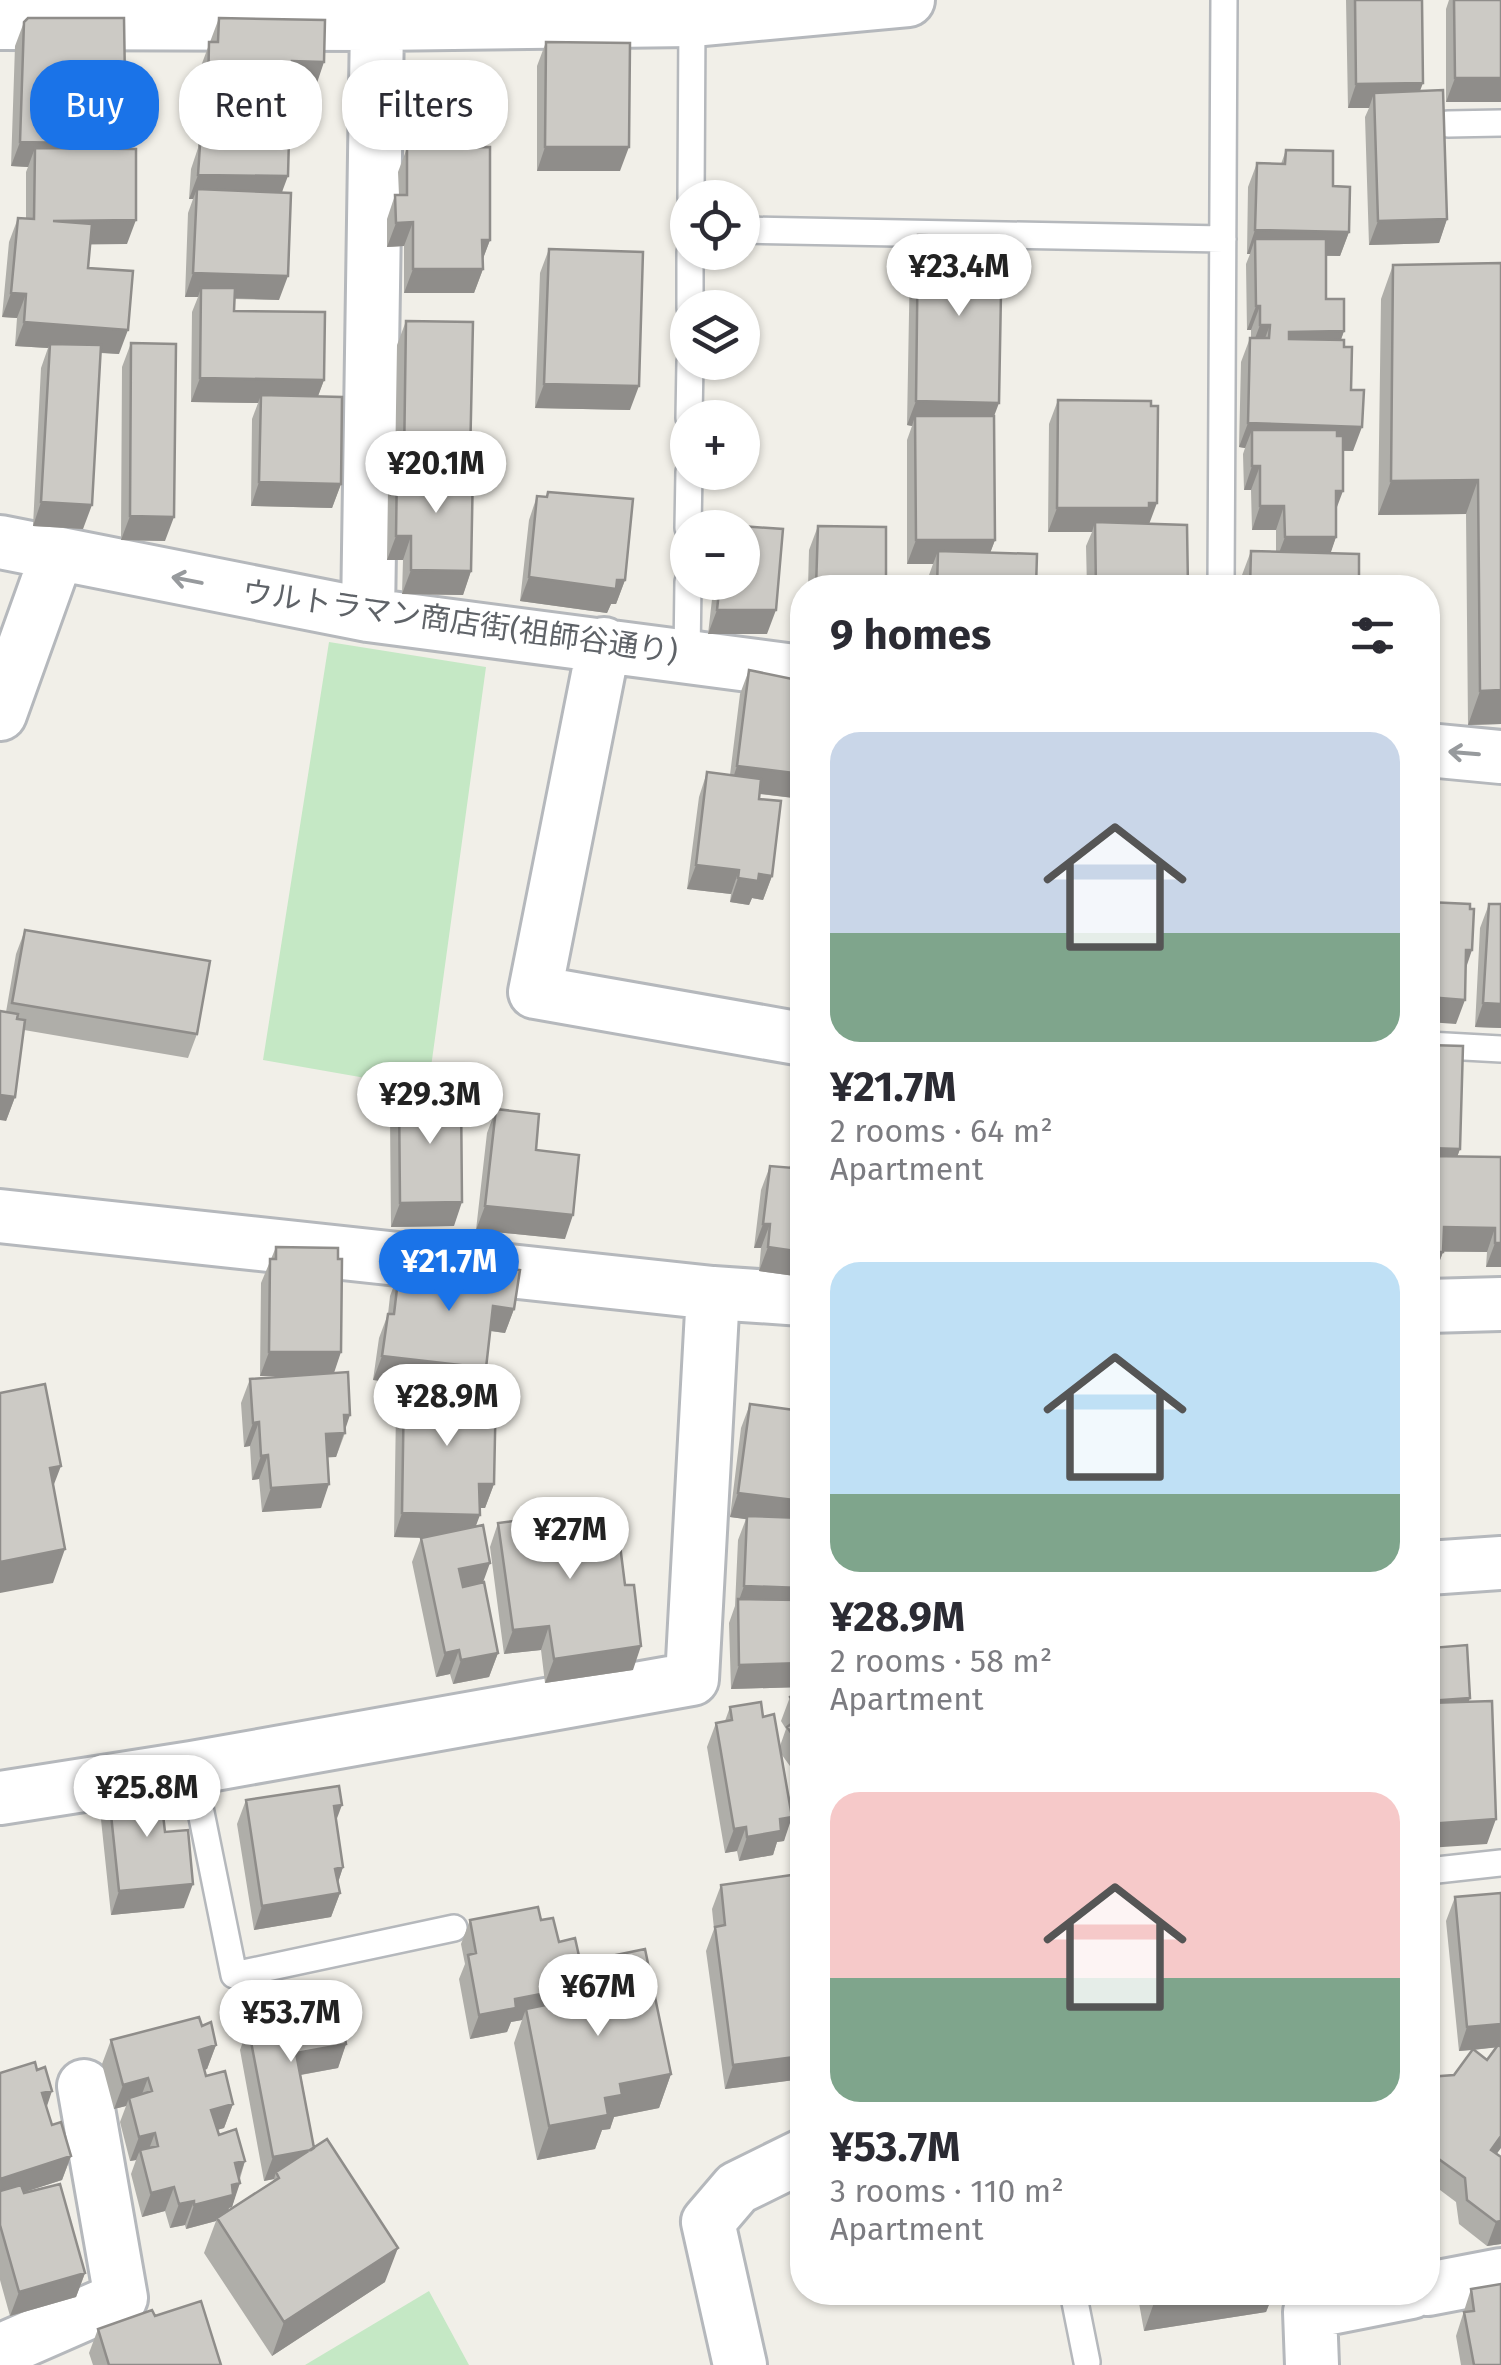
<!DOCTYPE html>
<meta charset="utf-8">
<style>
:root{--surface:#fff;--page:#f7f7f7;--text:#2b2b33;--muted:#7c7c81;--accent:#1a73e8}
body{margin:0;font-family:"Fira Sans","Noto Sans JP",sans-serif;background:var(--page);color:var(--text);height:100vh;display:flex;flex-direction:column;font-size:38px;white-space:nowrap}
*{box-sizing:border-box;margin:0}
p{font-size:32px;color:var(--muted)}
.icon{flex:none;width:55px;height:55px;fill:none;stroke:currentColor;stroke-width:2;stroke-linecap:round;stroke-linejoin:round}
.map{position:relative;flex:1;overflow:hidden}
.drawer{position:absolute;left:790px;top:575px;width:650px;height:1730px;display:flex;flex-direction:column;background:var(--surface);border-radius:40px;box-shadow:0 2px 8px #0004}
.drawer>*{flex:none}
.hud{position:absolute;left:30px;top:60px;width:610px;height:90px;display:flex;gap:20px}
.controls{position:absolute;left:670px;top:180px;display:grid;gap:20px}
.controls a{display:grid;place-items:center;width:90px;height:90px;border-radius:50%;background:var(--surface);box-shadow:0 2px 8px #0004;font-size:50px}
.price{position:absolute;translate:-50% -85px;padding:0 22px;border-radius:35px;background:#fff;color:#222;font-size:32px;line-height:65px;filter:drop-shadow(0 2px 5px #0008)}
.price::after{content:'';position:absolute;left:50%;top:60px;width:30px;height:22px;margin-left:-15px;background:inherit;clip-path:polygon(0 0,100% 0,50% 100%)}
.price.current{background:var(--accent);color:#fff}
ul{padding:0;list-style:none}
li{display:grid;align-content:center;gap:20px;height:530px;padding:0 40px}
li span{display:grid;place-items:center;height:310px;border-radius:30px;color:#555}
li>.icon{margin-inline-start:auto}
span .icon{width:180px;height:180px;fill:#fffc;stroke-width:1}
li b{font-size:42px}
h2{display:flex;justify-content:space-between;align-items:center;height:120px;padding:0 40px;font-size:42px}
.chip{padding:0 35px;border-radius:40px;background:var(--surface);box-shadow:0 2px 8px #0004;font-size:35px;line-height:90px}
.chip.current{background:var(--accent);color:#fff}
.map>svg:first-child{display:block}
</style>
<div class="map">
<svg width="1501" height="2365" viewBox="0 0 1501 2365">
<rect width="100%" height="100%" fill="#f1efe8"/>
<path fill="#c5e8c5" d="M329,642L486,667L428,1089L263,1060Z
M429,2291L469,2365H305Z"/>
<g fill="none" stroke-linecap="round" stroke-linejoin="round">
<defs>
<path id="lane" d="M1448,124L1501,123
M691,198L692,20
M742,230L1223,239
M690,308V252
M689,418L690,362
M688,528L689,472
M1221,588L1224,0
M687,655L688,582
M1428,1045L1501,1049
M192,1768L234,1975L454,1928
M1428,1871L1501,1863
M1073,2292L1087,2362"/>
<path id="street" d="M0,23L377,24L692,20L908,0
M0,542L368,615L802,672
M368,615L377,24
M604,644L535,992L802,1039
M0,714L57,555
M1428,750L1501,757
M0,1216L713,1293L802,1299
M1428,1306L1501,1304
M1428,1568L1501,1563
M0,1798L192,1768L692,1679L713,1293
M1428,2289L1501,2275
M0,2351L121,2298L84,2086
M740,2365L708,2222L737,2188L802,2156
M1312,2365L1310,2312L1411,2292"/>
</defs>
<use href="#lane" stroke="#b5b8bc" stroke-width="30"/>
<use href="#street" stroke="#b5b8bc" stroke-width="58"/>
<use href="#lane" stroke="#fff" stroke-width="25"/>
<use href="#street" stroke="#fff" stroke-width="52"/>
</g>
<path fill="#afaea9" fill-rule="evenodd" d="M1346,0H1422L1420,91L1447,219L1439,243L1369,245L1365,117L1369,108H1348Z
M1449,0H1501V102H1446V9Z
M219,18L316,86L292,85L291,113L284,133L279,300L235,299L234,311L324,380L318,396L341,484L332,508L251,506L252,419L258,403L191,402L192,312L198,297H185L188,213L193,199H189L191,169L198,148L201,66Z
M24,22L124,149L127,244H90L88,268L119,354L100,353L83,529L33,526L41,368L48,348L15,346L17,318L2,317L9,242L18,218L26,219V172L28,167L11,166L15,46Z
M546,42L620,171H537V66Z
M407,148L490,240L482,261L483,269L474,293H404V246L387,247V219L395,195H399L398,172Z
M1286,150L1333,186L1349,232L1340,256H1326V299L1344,331L1341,340L1344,347L1351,390L1353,451H1343L1336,510V537L1330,553L1359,588H1242V575L1251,551L1276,552V530H1252L1251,490H1244L1243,454L1245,448L1239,447L1241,362L1250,338H1251V330H1247L1246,264L1250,254H1247L1248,187L1257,163L1281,164Z
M918,235L994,417L995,540L990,553L1036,588H929V575L933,564H907V440L912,426L907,425L910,259Z
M549,249L630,410L535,408L540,273Z
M1501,263V724L1468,725L1466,514L1378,515L1381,299L1393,265Z
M406,321L468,467L471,571L463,595L402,594L403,560H387L388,490L395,470L397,345Z
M131,343L165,541L121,540L122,367Z
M1058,400L1150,524L1188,588H1087L1086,546L1092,532H1048L1049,424Z
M548,492L625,580L616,604H611L607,613L520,601L529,520L537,496L546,497Z
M818,526L886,588H808L809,550Z
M714,582H742L767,634H708Z
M749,670L802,799L759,794V799L772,876L763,900L752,898L749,905L730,902L731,894L687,889L699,797L707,772L730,775L740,694Z
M1489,904L1501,1028L1475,1027L1480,928Z
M25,930L197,1034L188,1058L24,1030L15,1097L6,1121V1012L16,954Z
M1428,1045L1460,1149L1457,1157H1501V1267H1486L1487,1252H1443L1434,1276Z
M399,1092L454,1226L391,1227L390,1116Z
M496,1109L536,1150L565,1239L476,1230L487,1133Z
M795,1152L802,1153V1277L759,1271L761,1248H754L761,1190L770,1166L789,1168Z
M276,1247L334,1373L345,1433L336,1457H328L321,1508L262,1512L259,1479L252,1480L250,1446L244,1447L241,1403L250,1379L291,1376H260L261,1283Z
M451,1262L514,1309L505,1333L490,1331L486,1368L479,1387L494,1484L485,1508H480L475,1527L483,1582L498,1653L489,1677L453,1684L450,1674L436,1677L412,1562L421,1538L394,1537L396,1410L404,1386H431L373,1380L379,1338L388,1314L390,1296L399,1272L445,1278Z
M750,1404L802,1687L731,1689L729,1623L735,1606L738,1540L746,1519L730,1517L741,1428Z
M608,1522L625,1585L633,1670L545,1683L541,1650L504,1654L490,1547L498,1523Z
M802,1687V1820L790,1802L784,1841L777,1842L773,1855L739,1861L737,1851L725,1853L707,1747L716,1723L725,1721L730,1707L763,1717L780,1746L786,1729L781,1721L790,1697ZM782,1755L795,1773L791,1784L793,1788L789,1798Z
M108,1786L165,1832L184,1908L111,1915L100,1810Z
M246,1800L336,1820L343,1867L338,1882L340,1893L331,1917L254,1930L237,1824Z
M802,1863V1912L798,1875Z
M721,1885L802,1967V2079L725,2089L706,1951L714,1929L712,1909Z
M1501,1893L1497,2154L1501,2244L1487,2246L1459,2224L1456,2202L1428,2181V2077L1454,2075L1473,2050L1459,2051L1446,1921L1455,1897ZM1496,2047L1487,2060L1474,2050Z
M470,1920H541L559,1942L581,1965L572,1989L549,1997L546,2005L555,2003L558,1994L576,1991L587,1961L671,2074L659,2108L614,2117L610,2129L602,2130L595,2149L537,2160L514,2043L522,2020L511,2022L507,2032L470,2039L459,1979L465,1964L461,1944Z
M254,2010L346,2044L338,2068L301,2075L314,2148L385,2282L272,2356L204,2253L216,2221L186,2229L185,2225L170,2228L165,2211L142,2217L131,2174L136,2160L130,2161L120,2122L126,2106L114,2109L102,2064L111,2040L202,2026L216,2045L207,2069L204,2070L206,2076L233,2104L224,2128L217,2130L219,2135L245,2161L232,2207L229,2208L227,2212L272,2182L274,2179L264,2181L240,2050Z
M0,2073L46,2107L52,2125L71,2156L62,2180L24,2192L85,2273L76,2297L10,2316L0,2280Z
M1471,2289L1501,2365H1461L1456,2336Z
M1137,2292H1274L1266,2312L1144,2331Z
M155,2316L221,2365H93L89,2353L98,2329Z"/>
<path fill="#8f8d8a" d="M292,61L324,62L316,86L284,85Z
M1455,78H1501V102H1446Z
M1423,83L1414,107L1374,93L1369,108H1348L1356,84Z
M285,113H291L282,137Z
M20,142L126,144L117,168L35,148L28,167L11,166Z
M545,147H629L620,171H537Z
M198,175L288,176L279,200L197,189L193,199H189Z
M1447,219L1439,243L1369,245L1378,221Z
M136,220L127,244L44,245L53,221Z
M413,222L404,246L387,247L396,223Z
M1255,230L1349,232L1340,256L1255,254V239L1250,254H1247Z
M482,240H490L481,264Z
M413,269H483L474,293H404Z
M193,273L288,276L279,300L201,297V288L198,297H185Z
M11,293L26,294L17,318L2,317Z
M1256,306H1260L1251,330H1247Z
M24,322L128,330L119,354L50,349V344L48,348L15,346Z
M1260,325H1270L1261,349H1251Z
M1344,331L1335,355L1281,356L1289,332Z
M200,378L324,380L315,404L261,395L258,403L191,402Z
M544,384L639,386L630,410L535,408Z
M916,401L999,403L990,427L915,416L912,426L907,425Z
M1248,423L1362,427L1353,451L1252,448V430L1245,448L1239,447Z
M404,460L470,461L462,485L396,480Z
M1252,466H1260L1251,490H1244Z
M1478,480L1466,514L1378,515L1391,481Z
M259,482L341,484L332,508L251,506Z
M1336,491H1343L1334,515Z
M41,502L92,505L83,529L33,526Z
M1157,503L1148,527L1095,522L1092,532H1048L1057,508Z
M1260,506H1284L1276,530H1252Z
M130,516L174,517L165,541L121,540Z
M396,536H411L403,560H387Z
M1285,537H1336L1328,561H1276Z
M916,540H995L986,564L938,551L933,564H907Z
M411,570L471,571L463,595L402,594Z
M529,577L617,580H625L616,604H611L607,613L520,601Z
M717,610H776L767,634H708Z
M1501,690V724L1468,725L1480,691Z
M737,766L802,774V799L729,790Z
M696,865L739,870L731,894L687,889Z
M759,874L772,876L763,900L752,898L749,905L730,902L738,878Z
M1466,950H1472L1464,974Z
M1428,997L1465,1000L1456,1024L1428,1022Z
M1483,1003L1501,1004V1028L1475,1027Z
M0,1095L15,1097L6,1121L0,1120Z
M1428,1148L1460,1149L1451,1173L1428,1172Z
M462,1202L454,1226L391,1227L400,1203Z
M485,1206L573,1215L565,1239L476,1230Z
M763,1224H770L761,1248H754Z
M1444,1227L1495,1228L1487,1252L1435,1251Z
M1495,1243H1501V1267H1486Z
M768,1247L802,1252V1277L759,1271Z
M1428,1252H1443L1434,1276H1428Z
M493,1306L514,1309L505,1333L485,1330Z
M269,1352H341L333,1376H260Z
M382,1356L486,1368L478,1392L373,1380Z
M344,1415H350L336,1457L317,1458L326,1434Z
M259,1422L250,1446L244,1447L253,1423Z
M268,1455L259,1479L252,1480L261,1456Z
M61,1466L48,1500L50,1468Z
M329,1484L321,1508L262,1512L271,1488Z
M479,1484H494L485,1508H471Z
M738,1493L802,1501V1527L730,1517Z
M402,1513L480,1515L471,1539L394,1537Z
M65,1549L53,1583L0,1593V1562Z
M490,1563L481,1588L450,1593L459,1569Z
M744,1586L802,1588V1613L738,1603Z
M549,1626L541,1650L504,1654L513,1630Z
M641,1646L633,1670L545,1683L554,1659Z
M459,1650L450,1674L436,1677L445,1653Z
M498,1653L489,1677L453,1684L461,1660Z
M802,1663V1687L731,1689L739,1665Z
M1470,1698L1461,1722L1428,1724V1701Z
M342,1805L333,1829L334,1806Z
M792,1817L784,1841L777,1842L773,1855L739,1861L747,1837L780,1819Z
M1496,1819L1487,1844L1428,1848V1824Z
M746,1827L737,1851L725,1853L734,1829Z
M343,1867L335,1892V1869Z
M193,1884L184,1908L111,1915L119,1891Z
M340,1893L331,1917L254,1930L262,1906Z
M581,1965L572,1989L549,1997L542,2016L526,2009L522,2020L511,2022L507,2032L470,2039L479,2015L515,1999L552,1975Z
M1501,2024V2047L1459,2051L1467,2027Z
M346,2044L338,2068L288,2077L296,2053Z
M216,2045L207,2069L190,2074L199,2050Z
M802,2056V2079L725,2089L733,2065Z
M671,2074L659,2108L614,2117L610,2129L602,2130L595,2149L537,2160L549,2126L605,2098L620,2084Z
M148,2078L139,2102L129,2098L126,2106L114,2109L123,2085Z
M52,2091L44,2115L42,2093Z
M233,2104L224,2128L202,2134L211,2110Z
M155,2133L146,2157L140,2150L136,2160L130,2161L139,2137Z
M1501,2136V2148L1482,2174L1491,2150Z
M315,2149L276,2172L274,2179L264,2181L273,2157Z
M71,2156L62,2180L0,2200V2179Z
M245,2161L237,2184L240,2183L232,2207L229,2208L225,2219L217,2218L216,2221L186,2229L194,2205L235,2163Z
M174,2187L165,2211L142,2217L151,2193Z
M194,2201L185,2225L170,2228L179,2204Z
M1501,2221V2244L1487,2246L1496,2222Z
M398,2248L385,2282L272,2356L284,2322Z
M85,2273L76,2297L10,2316L19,2292Z
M1187,2292H1274L1266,2312L1144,2331L1156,2297Z"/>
<path fill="#cccac5" stroke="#8f8d8a" stroke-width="2.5" d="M1355,0H1422L1423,83L1356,84Z
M1454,0H1501V78H1455Z
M28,18H124L126,144L20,142L24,22Z
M219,18L325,20L324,62L292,61L291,113H285L283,138H289L288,176L198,175L200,145L207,144L209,42H218Z
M546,42L630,43L629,147H545Z
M1443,90L1447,219L1378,221L1374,93Z
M490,147V240H482L483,269H413V222L396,223L395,195H407V148Z
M35,148L136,149V220L53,221L92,224L88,268L133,271L128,330L24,322L26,294L11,293L18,218L34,219Z
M1286,150L1333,151V186L1350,187L1349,232L1255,230L1257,163L1285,164Z
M197,189L291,193L288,276L193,273Z
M918,235L1002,237L999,403L916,401Z
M1255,239H1326V299H1344V331L1289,332V339L1344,340V347H1352L1351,390H1364L1362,427L1248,423L1250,338H1269L1270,325H1260V306H1256Z
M549,249L643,252L639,386L544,384Z
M1501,263V690L1480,691L1478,480L1391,481L1393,265Z
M201,288H235L234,311L325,312L324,380L200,378Z
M406,321L473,322L470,461L404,460Z
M131,343L176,344L174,517L130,516Z
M50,344L101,345L92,505L41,502Z
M261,395L342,397L341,484L259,482Z
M1058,400L1151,401V406H1158L1157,503H1149V508H1057Z
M915,416H994L995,540H916Z
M1252,430H1337V436H1343V491H1336V537H1285L1284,506H1260V466H1252Z
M397,466L473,468L471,571L411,570V536H396Z
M548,492L633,499L625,580H617L616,589L529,577L537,496L547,497Z
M1095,522L1187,525L1188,588H1096Z
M727,525L783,529L776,610H717L720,582H742V528H726Z
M818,526L886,527V588H816Z
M938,551L1037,554L1036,588H937Z
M1251,551L1359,554V588H1250Z
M749,670L802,681V774L737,766Z
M707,772L761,779L759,799L781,801L772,876L759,874L758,881L738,878L739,870L696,865Z
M1428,902L1470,904V909H1474L1472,950H1466L1465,1000L1428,997Z
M1489,904H1501V1004L1483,1003Z
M25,930L210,961L197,1034L12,1003Z
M0,1011L18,1014L17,1019L25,1020L15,1097L0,1095Z
M1428,1045L1463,1046L1460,1149L1428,1148Z
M399,1092H461L462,1202L400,1203Z
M496,1109L539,1114L536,1150L579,1155L573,1215L485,1206Z
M795,1152L802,1153V1252L768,1247L770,1224H763L770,1166L793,1168Z
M1428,1156L1501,1157V1243H1495V1228L1444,1227L1443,1252H1428Z
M276,1247L338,1248V1259H342L341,1352H269L270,1259H276Z
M451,1262L520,1270L514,1309L493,1306L486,1368L382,1356L388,1314H394L399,1272L449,1279Z
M1428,1320H1429L1432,1405H1428Z
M348,1372L350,1415H344L345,1433L326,1434L329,1484L271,1488L268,1455L261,1456L259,1422L253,1423L250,1379Z
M45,1384L61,1466L50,1468L65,1549L0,1562V1393Z
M404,1386L496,1388L494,1484H479L480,1515L402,1513Z
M750,1404L802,1411V1501L738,1493Z
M606,1509L608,1522L617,1521L625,1585H634L641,1646L554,1659L549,1626L513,1630L498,1523Z
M747,1516L802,1518V1588L744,1586Z
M483,1525L490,1563L459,1569L463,1587L484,1582L498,1653L461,1660L459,1650L445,1653L421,1538Z
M1428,1585L1432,1648L1467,1645L1470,1698L1428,1701Z
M738,1599L802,1600V1663L739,1665Z
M802,1687V1748L787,1727L802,1716L790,1697Z
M1492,1701L1496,1819L1428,1824V1703Z
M761,1702L763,1717L774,1714L792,1817L780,1819L781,1831L747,1837L746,1827L734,1829L716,1723L732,1720L730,1707Z
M159,1780L165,1832L188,1830L193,1884L119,1891L108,1786Z
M339,1786L342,1805L334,1806L343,1867L335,1869L340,1893L262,1906L246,1800Z
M792,1875L802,1967V2056L733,2065L715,1927L725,1925L721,1885Z
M1501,1893V2024L1467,2027L1455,1897Z
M538,1907L541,1920L553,1918L559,1942L575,1938L581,1965L552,1975L553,1981H548L551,1992L515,1999L516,2008L479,2015L468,1955L476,1953L470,1920Z
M645,1949L671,2074L620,2084L622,2095L605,2098L608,2115L549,2126L526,2009L560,2002L558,1994L592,1987L587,1961Z
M337,1995L346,2044L296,2053L314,2148L311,2150L273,2157L248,2026L257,2025L254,2010Z
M199,2017L202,2026L211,2022L216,2045L199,2050L206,2076L225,2071L233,2104L211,2110L219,2135L236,2129L245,2161L235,2163L240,2183L232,2185L233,2195L194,2205V2201L179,2204L174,2187L151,2193L140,2150L158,2146L155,2133L139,2137L129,2098L152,2091L148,2078L123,2085L111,2040Z
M1498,2045L1501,2047V2136L1491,2150L1501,2157V2221L1496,2222L1467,2200L1465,2178L1429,2152L1428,2130V2077L1454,2075L1473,2049L1487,2060Z
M35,2062L37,2070L45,2067L52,2091L42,2093L52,2125L61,2122L71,2156L0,2179V2073Z
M327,2139L398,2248L284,2322L217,2218L279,2178L276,2172Z
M60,2184L85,2273L19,2292L0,2225V2191L21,2185L24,2193Z
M1501,2284V2365H1474L1464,2312L1474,2311L1471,2289Z
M1155,2292H1187L1156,2297Z
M201,2301L221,2365H109L98,2329L152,2310L155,2316Z"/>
<defs><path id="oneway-shaft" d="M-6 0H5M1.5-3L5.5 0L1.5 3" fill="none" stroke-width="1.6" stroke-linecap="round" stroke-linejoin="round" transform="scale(2.5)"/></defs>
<g stroke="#979a9d">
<use href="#oneway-shaft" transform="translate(187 580) rotate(-169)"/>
<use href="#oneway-shaft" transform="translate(1464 753) rotate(-175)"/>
</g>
<g text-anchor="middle" stroke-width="10" stroke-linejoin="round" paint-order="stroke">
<g font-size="30" fill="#5f6368" stroke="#fff">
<text transform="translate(460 622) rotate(8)" y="10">ウルトラマン商店街(祖師谷通り)</text>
</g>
</g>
</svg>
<div class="controls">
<a><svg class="icon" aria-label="locate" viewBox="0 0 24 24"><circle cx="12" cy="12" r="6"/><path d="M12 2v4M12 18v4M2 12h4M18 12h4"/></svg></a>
<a><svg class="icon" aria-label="layers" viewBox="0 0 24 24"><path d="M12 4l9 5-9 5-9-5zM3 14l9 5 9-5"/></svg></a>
<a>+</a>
<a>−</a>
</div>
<b class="price" style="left:959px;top:319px">¥23.4M</b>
<b class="price" style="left:436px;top:516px">¥20.1M</b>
<b class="price" style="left:430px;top:1147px">¥29.3M</b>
<b class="price current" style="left:449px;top:1314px">¥21.7M</b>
<b class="price" style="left:447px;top:1449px">¥28.9M</b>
<b class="price" style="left:570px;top:1582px">¥27M</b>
<b class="price" style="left:147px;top:1840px">¥25.8M</b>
<b class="price" style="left:598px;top:2039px">¥67M</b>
<b class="price" style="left:291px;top:2065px">¥53.7M</b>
<div class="hud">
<a class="chip current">Buy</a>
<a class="chip">Rent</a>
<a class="chip">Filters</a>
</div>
<section class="drawer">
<h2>9 homes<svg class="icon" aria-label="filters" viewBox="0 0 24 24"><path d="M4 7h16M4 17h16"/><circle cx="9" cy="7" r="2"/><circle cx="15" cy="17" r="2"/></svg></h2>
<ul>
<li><span style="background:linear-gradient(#c9d6e8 65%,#7fa58c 0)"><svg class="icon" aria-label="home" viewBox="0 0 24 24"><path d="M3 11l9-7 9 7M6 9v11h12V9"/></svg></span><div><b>¥21.7M</b><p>2 rooms · 64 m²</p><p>Apartment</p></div></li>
<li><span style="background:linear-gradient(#bfe0f5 75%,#7fa58c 0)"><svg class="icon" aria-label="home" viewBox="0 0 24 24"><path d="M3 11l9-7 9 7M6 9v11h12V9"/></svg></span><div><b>¥28.9M</b><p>2 rooms · 58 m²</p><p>Apartment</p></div></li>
<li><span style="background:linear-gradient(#f6c9c9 60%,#7fa58c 0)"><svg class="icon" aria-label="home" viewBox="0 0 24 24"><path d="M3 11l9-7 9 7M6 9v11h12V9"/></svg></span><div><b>¥53.7M</b><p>3 rooms · 110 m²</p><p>Apartment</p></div></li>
</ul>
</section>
</div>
